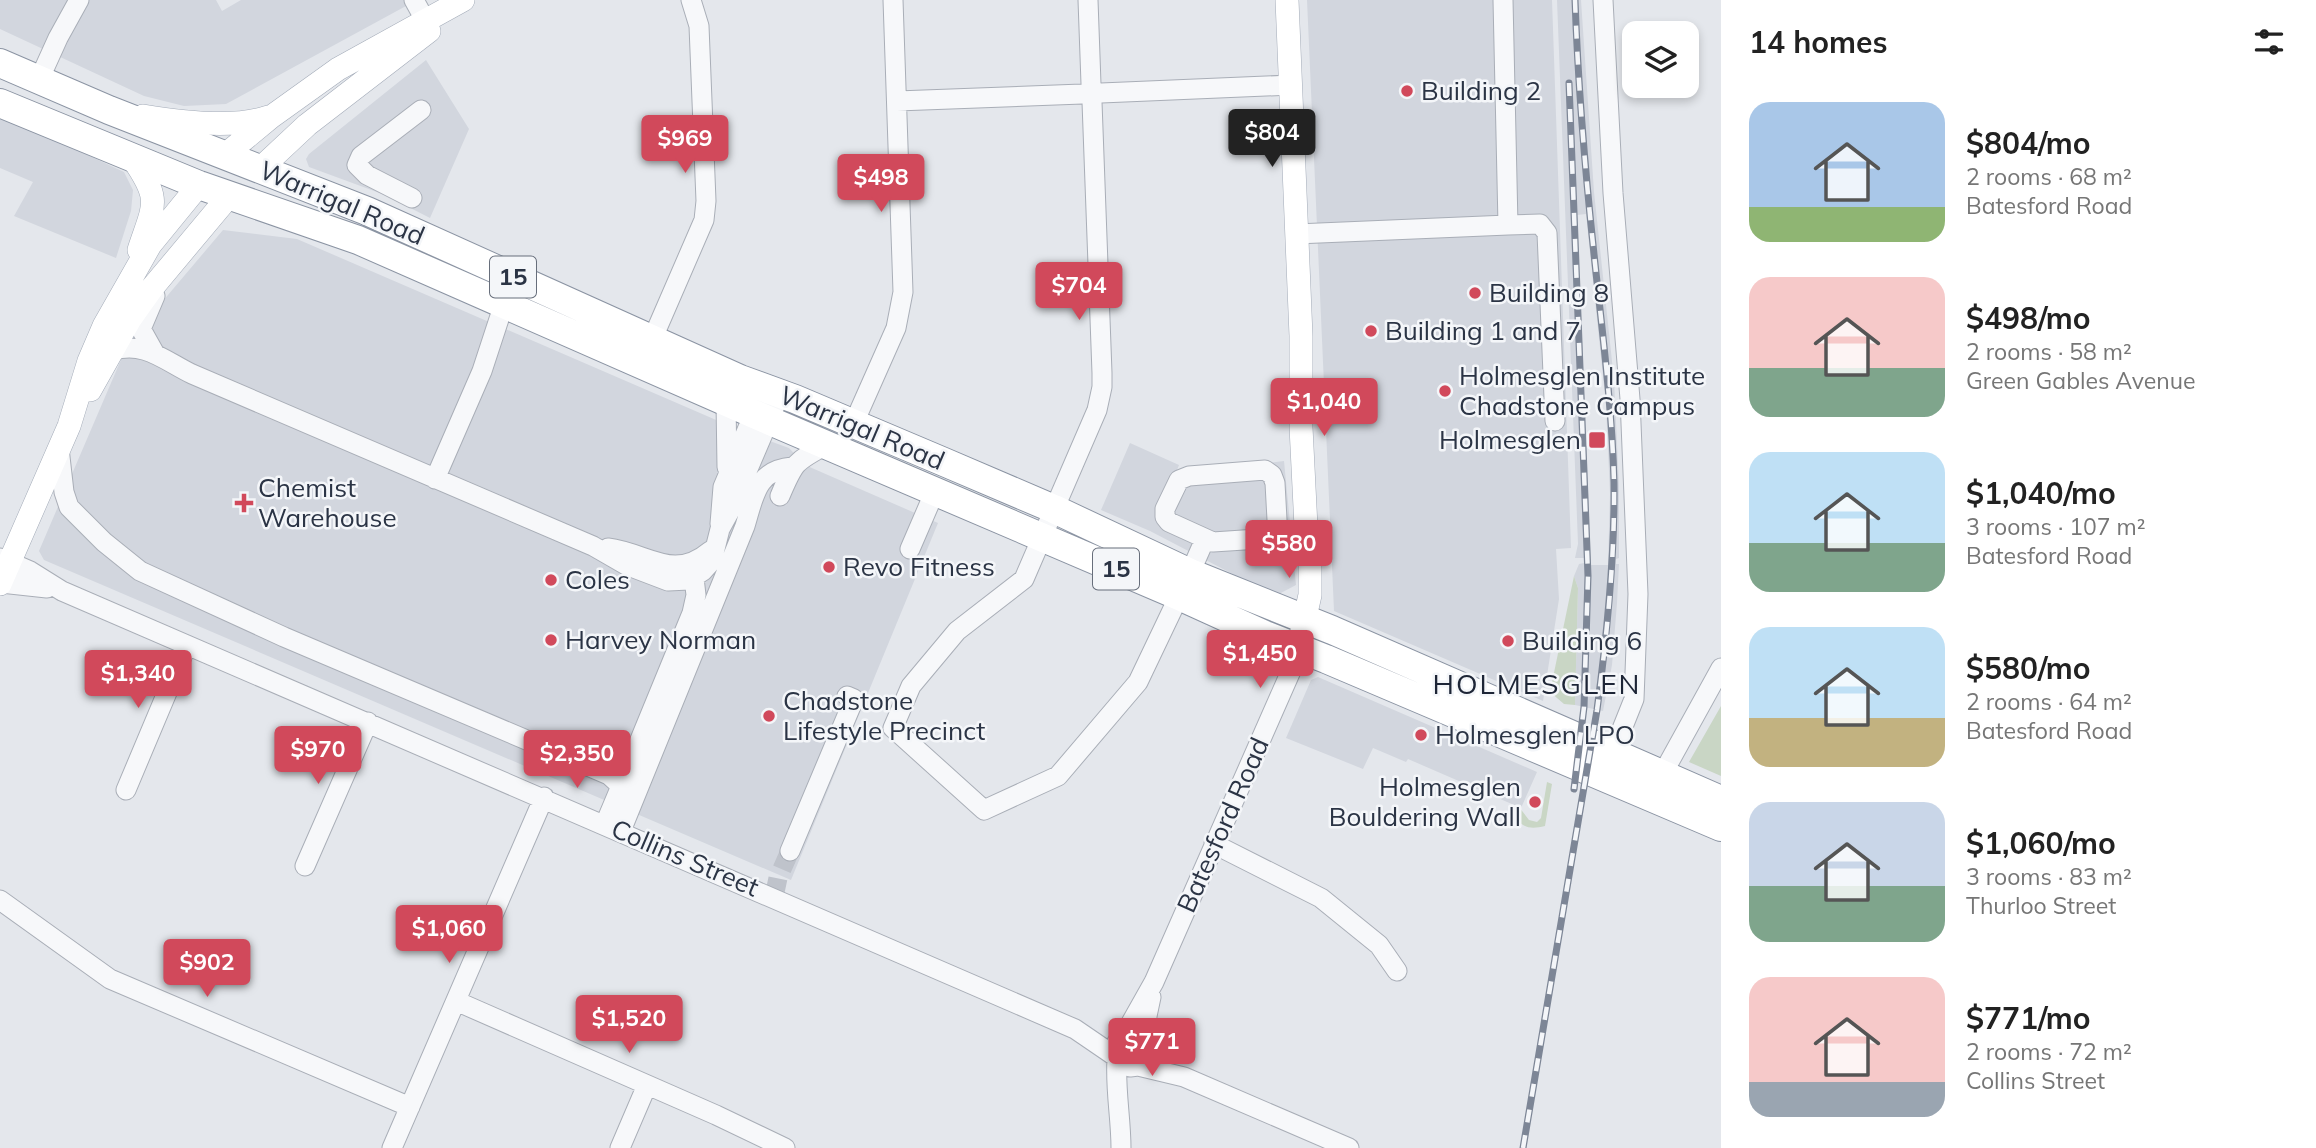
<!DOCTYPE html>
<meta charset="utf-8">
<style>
:root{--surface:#fff;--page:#f2f2f2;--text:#222;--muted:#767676;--accent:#d1495b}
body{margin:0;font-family:Mulish,sans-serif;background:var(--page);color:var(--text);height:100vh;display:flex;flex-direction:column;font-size:26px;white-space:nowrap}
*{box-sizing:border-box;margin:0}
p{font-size:23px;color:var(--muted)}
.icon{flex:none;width:38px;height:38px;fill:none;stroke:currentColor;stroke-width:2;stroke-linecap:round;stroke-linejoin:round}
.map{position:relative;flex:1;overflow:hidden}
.side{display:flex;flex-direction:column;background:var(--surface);width:595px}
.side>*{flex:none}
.buttons{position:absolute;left:1622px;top:21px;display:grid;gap:14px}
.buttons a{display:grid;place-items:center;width:77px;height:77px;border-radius:14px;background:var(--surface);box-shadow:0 4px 10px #0003;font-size:35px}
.price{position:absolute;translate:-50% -60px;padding:0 16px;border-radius:7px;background:var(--accent);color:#fff;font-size:23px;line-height:46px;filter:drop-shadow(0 2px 4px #0008)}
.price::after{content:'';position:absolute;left:50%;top:42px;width:21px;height:16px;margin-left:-10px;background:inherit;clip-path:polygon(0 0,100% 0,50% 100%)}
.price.active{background:#222;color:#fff}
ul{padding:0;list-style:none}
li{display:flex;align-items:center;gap:21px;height:175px;padding:0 28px}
li span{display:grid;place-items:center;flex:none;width:196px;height:140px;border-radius:21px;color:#555}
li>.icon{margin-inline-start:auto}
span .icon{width:84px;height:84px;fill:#fffc;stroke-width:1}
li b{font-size:30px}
h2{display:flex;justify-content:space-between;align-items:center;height:84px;padding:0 28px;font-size:30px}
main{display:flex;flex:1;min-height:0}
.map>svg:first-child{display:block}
</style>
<main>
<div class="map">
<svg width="1721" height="1148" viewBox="0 0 1721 1148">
<rect width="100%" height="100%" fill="#e4e7ec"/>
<path fill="#d2d6de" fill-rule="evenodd" d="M0,0H216L222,11L241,0H417L226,104L184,106L144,96L0,29Z
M1307,0H1552L1571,548L1556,549L1559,599L1543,701L1334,611Z
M1557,0H1581L1594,192L1614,380L1619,486V558L1616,559V564H1619L1617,603L1612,665L1603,711L1575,705L1578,588L1574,576L1579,564L1584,563V558H1575L1578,544ZM1586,214L1606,405L1610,494L1608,565H1591L1577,215Z
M426,60L469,129L430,218L385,195L309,167L306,159L309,154Z
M0,114L124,172L133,190L131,211L116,258L14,216L33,182L0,168Z
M223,230L297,239L737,429L789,448L805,465L938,523L791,880L44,560L39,551L129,341Z
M1130,443L1179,465L1177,470L1182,473L1284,461L1296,585L1275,596L1150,531L1101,510Z
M1318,677L1537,772L1521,808L1408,759L1406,762L1373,748L1363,769L1286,738L1311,680Z"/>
<path fill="#c9d6c5" d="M1574,576L1578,588L1575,705L1564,704L1550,692Z
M1721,706V776L1689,762Z
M1547,782L1552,784L1545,826C1533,829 1524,829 1517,819L1519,807L1529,820L1537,822L1541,818Z"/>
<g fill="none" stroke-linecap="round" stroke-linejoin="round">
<path stroke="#bfc3cb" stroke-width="19" stroke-dasharray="19 10" stroke-linecap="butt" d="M774,897L778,878L790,851"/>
<defs>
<path id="minor" d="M414,0L425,20
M1088,0L1091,84
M1603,0L1613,193L1630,399L1638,594L1634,699L1612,754
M39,80L58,38L79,0
M1101,93L1291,85
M897,101L1082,94
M1092,102L1102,373V387L1097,410L1024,579L957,631L911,686L893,728L984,810L1058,776L1138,682L1179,596
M412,198L367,175L357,165L361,156L421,110
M1508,225L1540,224L1547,233L1555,421
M1296,234L1508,225L1503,0
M155,296L141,329L155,354
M652,340L704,220L706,201L699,26L691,0
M112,351C143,340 165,361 192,374L593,546L626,565L668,581L689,580L703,571L712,561L720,529L731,509L780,394
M726,402L727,467
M853,425L896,328L903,292L893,0
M59,448L64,492L69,507L104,542L140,571L284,637L609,775L621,786L605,824
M435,479L482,371L500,316L502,303
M780,496C794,463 794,462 826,445
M720,524L723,487L758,404
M1278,538L1275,483L1272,475L1265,470L1189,476L1179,480L1165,509V517L1169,522L1213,542L1289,537L1310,545
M608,548C648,553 673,582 710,551
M910,549L935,491
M0,558L30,571L62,591L1075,1029L1116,1057
M1190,573L1205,539
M1,583L47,588
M1657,784L1721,668
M621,786L692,613L696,595L694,578
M126,790L187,645
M621,831L745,526C754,497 756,470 792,467
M1214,844L1321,898L1379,945L1397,971
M790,851L854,699L847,696
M305,866L368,722
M0,900L110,979L410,1107
M456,1001L716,1115L785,1148
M1123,1037L1154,982L1291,671L1297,648
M1117,1042C1126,1032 1138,1033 1146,1045
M1117,1060C1115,1089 1121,1118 1121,1148
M1138,1066L1184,1077L1349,1148
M1130,1067L1138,1066L1147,1056V1016L1151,997
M392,1148L544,797
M620,1148L647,1085"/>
<path id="major" d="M1287,0L1301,336V427L1306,527L1310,545
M143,116C179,122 234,129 268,117
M225,155L271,117L338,69L463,0
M133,159C162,201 154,204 139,250
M261,168L307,125L429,31
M90,390L130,319L152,288L229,196
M0,584L69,426L89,361L104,326L150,245L199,185
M1301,635L1310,595V545L1313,531"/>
<path id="highway" d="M0,63L109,110L367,211L740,379L795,399L944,462L1054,509L1190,573L1332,630L1721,800
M0,103L199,185L358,240L754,414L1179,596L1265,635L1326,659L1721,827"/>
</defs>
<use href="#minor" stroke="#a9aeb7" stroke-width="21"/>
<use href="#major" stroke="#a3abb8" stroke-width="24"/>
<use href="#highway" stroke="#8b94a3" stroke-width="30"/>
<use href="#minor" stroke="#f7f8fa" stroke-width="19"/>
<use href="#major" stroke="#fff" stroke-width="23"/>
<use href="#highway" stroke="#fff" stroke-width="28"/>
<defs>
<path id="rail" d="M1569,83L1588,576L1584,707L1574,789
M1523,1148L1597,710C1607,635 1615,558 1614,482C1612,406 1602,330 1594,254C1585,170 1578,85 1575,0"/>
</defs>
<use href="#rail" stroke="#7d8696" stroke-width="7"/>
<use href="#rail" stroke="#f4f6f9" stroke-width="4.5" stroke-dasharray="13" stroke-linecap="butt"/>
</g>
<g fill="#d1495b" stroke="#f4f6f9" stroke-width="2.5">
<circle cx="1407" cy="91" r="7"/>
<circle cx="1475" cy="293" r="7"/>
<circle cx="1371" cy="331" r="7"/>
<circle cx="1445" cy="391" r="7"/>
<rect x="1588" y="431" width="18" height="18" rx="3.5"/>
<path d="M240.5 492.5h7v7h7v7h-7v7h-7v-7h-7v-7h7z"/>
<circle cx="829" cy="567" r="7"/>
<circle cx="551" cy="580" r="7"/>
<circle cx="551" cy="640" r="7"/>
<circle cx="1508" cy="641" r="7"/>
<circle cx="769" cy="716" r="7"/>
<circle cx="1421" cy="735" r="7"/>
<circle cx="1535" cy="802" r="7"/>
</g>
<g text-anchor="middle" stroke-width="5" stroke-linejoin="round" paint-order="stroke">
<g fill="#f4f6f9" stroke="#676e7b" stroke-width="2">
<rect x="490" y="256.5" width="46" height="41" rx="5"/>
<rect x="1093" y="548.5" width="46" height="41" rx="5"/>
</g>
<g font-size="24" font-weight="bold" fill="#2b3445">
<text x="513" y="285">15</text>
<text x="1116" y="577">15</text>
</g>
<g font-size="26" fill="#2b3445" stroke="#f4f6f9" text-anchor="start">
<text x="1421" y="100">Building 2</text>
<text x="1489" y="302">Building 8</text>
<text x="1385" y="340">Building 1 and 7</text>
<text x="1459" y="385">Holmesglen Institute<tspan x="1459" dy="30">Chadstone Campus</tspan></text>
<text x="1581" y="449" text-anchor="end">Holmesglen</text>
<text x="258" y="497">Chemist<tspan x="258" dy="30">Warehouse</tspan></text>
<text x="843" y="576">Revo Fitness</text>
<text x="565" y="589">Coles</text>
<text x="565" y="649">Harvey Norman</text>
<text x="1522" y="650">Building 6</text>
<text x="783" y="710">Chadstone<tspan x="783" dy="30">Lifestyle Precinct</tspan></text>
<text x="1435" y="744">Holmesglen LPO</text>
<text x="1521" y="796" text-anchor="end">Holmesglen<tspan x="1521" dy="30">Bouldering Wall</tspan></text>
</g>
<g font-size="26" fill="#2b3445" stroke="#f4f6f9">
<text transform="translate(342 203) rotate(23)" y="9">Warrigal Road</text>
<text transform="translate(862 428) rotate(23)" y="9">Warrigal Road</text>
<text transform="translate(1223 825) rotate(-66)" y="9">Batesford Road</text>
<text transform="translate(685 858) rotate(23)" y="9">Collins Street</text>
</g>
<g font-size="28" letter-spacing="2" fill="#1d2536" stroke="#f4f6f9">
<text x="1537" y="694">HOLMESGLEN</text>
</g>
</g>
</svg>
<div class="buttons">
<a><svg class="icon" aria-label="layers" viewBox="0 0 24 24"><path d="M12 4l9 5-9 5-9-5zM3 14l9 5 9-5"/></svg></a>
</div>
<b class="price active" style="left:1272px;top:169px">$804</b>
<b class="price" style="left:685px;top:175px">$969</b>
<b class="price" style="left:881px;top:214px">$498</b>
<b class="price" style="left:1079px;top:322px">$704</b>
<b class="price" style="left:1324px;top:438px">$1,040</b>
<b class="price" style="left:1289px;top:580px">$580</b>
<b class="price" style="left:1260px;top:690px">$1,450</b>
<b class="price" style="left:138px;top:710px">$1,340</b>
<b class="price" style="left:318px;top:786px">$970</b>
<b class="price" style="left:577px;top:790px">$2,350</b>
<b class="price" style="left:449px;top:965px">$1,060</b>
<b class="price" style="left:207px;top:999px">$902</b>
<b class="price" style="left:629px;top:1055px">$1,520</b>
<b class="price" style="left:1152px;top:1078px">$771</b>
</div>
<section class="side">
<h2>14 homes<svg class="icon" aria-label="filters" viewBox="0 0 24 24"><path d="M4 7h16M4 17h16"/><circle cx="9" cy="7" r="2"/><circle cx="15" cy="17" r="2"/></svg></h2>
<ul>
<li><span style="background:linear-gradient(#a9c7e8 75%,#8fb573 0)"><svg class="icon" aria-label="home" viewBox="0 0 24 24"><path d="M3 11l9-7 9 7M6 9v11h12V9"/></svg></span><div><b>$804/mo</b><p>2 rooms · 68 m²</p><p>Batesford Road</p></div></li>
<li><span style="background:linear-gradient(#f6c9c9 65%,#7fa58c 0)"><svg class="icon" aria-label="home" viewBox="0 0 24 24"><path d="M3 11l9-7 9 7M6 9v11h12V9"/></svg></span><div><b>$498/mo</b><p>2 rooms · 58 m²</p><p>Green Gables Avenue</p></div></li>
<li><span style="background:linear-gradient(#bfe0f5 65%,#7fa58c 0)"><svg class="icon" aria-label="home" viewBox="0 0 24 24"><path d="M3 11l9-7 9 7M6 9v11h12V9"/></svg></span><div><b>$1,040/mo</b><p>3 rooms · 107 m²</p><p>Batesford Road</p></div></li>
<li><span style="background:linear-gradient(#bfe0f5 65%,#c2b280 0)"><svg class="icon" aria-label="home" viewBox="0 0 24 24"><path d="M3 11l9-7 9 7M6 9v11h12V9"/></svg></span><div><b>$580/mo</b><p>2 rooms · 64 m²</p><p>Batesford Road</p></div></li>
<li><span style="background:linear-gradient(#c9d6e8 60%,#7fa58c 0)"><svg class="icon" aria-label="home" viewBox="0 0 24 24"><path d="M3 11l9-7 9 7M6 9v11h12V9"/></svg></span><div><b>$1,060/mo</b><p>3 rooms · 83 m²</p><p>Thurloo Street</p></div></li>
<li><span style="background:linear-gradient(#f6c9c9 75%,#9aa5b1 0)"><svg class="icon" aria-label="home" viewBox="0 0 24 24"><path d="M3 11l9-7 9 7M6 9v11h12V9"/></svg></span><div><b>$771/mo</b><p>2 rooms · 72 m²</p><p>Collins Street</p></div></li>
</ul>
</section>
</main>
